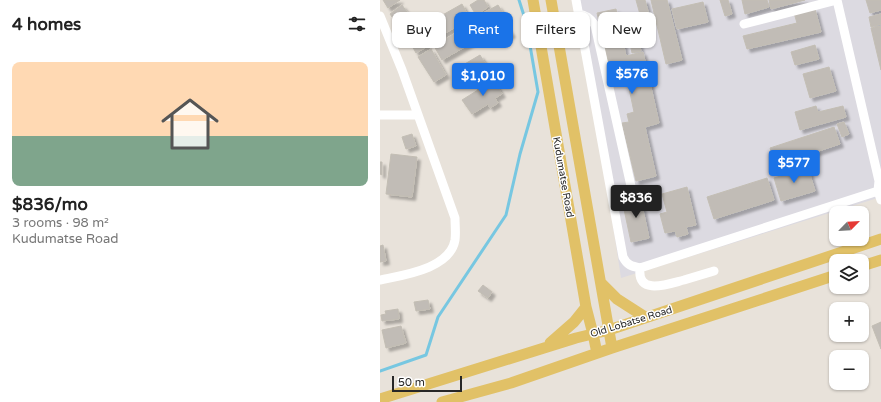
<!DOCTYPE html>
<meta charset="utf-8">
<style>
:root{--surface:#fff;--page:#f6f6f6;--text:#222;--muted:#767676;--accent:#1a73e8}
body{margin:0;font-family:"Varela Round",sans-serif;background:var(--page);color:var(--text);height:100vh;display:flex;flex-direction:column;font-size:15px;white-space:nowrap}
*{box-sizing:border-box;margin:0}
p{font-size:13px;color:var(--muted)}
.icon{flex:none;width:22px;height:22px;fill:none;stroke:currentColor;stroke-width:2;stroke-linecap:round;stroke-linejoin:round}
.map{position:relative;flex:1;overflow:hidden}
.side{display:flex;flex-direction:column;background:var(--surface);width:380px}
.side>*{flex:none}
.guide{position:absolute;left:12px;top:12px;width:380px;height:36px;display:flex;gap:8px}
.needle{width:26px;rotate:66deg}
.buttons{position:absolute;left:449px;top:206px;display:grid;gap:8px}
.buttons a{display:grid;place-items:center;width:40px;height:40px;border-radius:8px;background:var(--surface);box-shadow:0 1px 3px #0004;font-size:20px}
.scale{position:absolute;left:12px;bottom:10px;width:70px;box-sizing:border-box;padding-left:4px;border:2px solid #272727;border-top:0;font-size:11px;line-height:14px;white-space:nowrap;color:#272727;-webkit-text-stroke:3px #fff;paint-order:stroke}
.price{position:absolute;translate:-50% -34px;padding:0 9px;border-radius:4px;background:var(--accent);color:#fff;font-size:13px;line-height:26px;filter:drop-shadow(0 1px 2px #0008)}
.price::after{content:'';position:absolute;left:50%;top:24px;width:12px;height:9px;margin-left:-6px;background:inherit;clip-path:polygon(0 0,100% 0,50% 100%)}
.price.current{background:#222;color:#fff}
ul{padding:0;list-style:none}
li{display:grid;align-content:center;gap:8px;height:212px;padding:0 12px}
li span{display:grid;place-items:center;height:124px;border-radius:8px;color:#555}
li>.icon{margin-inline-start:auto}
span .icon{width:72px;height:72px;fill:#fffc;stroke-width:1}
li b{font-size:17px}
h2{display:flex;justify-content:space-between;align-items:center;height:48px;padding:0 12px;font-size:17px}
.chip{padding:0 14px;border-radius:8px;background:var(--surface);box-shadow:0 1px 3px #0004;font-size:14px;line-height:36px}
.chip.current{background:var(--accent);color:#fff}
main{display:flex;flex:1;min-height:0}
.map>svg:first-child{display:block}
</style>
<main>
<section class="side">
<h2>4 homes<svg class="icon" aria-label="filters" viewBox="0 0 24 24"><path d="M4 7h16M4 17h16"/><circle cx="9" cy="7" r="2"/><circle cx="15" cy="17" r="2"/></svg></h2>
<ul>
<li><span style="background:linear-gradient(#ffd9b3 60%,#7fa58c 0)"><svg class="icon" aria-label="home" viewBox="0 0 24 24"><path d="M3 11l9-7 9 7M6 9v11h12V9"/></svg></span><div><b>$836/mo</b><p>3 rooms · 98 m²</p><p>Kudumatse Road</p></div></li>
</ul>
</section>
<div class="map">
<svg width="501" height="402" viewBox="0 0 501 402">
<defs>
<filter id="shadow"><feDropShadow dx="3.5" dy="3.5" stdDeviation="1" flood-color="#0004"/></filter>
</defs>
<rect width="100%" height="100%" fill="#e8e2da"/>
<path fill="#dcdae1" d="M199,0H501V197L241,278Z"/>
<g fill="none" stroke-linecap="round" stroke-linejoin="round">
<path stroke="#77c7e1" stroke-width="3" d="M0,371L46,355L58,317L126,215L140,154L158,92L146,22L139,0"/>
</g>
<path fill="#c1bcb6" stroke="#c3beb4" filter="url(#shadow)" d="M3,0H20L8,8Z
M98,0H104L108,7L96,15L90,5Z
M256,0H265L269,15L261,18Z
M271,0H287L302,60L286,64Z
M340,0H348L352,14L345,16Z
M362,0H387L389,7L365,14Z
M389,0H425L391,9Z
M486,0H501V10L490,13Z
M323,2L328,22L297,29L292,9Z
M82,4L90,19L51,41L43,26Z
M22,5L39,29L27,38L10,14Z
M118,5L127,19L107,31L98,16Z
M236,9L246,56L263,52L279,123L265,127L276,176L256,181L242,123L249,122L247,114L254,112L246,74L241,75L239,68L230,70L217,13Z
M435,9L441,32L367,49L363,36L417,23L414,13Z
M252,13L261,51L252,53L244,15Z
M501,14V24L491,27L489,17Z
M124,22L132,34L119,43L111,31Z
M91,24L100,38L62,60L54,46Z
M501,26V70L491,28Z
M43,36L48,46L36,53L30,42Z
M435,45L439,59L415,65L411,52Z
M51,49L66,75L54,82L38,57Z
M100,55L108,68L91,78L83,65Z
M449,67L456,91L430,98L423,74Z
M104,81L107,86L114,81L122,94L115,98L118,103L110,108L108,104L92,114L82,100L98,90L96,86Z
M436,106L438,112L463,106L466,117L420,130L415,112Z
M464,122L469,134L462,137L457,124Z
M454,127L460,144L396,165L390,148Z
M32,134L36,146L26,149L22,137Z
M11,154L37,157L32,197L6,194Z
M0,162H2V175L0,174Z
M428,168L435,191L401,201L394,178Z
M387,178L394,200L334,219L327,197Z
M307,187L316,225L306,227L308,234L297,237L295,231L285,233L280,214L287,212L282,194Z
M260,196L269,238L251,242L242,200Z
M3,245L6,261L0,262V246Z
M103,285L112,292L108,298L98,291Z
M48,300L50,309L36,311L34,302Z
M18,309L19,319L2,321L1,315L6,314L5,311Z
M501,322V349L492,326Z
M21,326L26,343L6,348L2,330Z"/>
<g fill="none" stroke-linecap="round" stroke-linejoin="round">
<path stroke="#fff" stroke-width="9" d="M196,0L243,257C247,265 251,266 260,268L501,190
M457,0L499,181L498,191L501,200
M198,14C206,15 210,18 215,25L251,186C249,196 240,195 232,197
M0,16L22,70L75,218C75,225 76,233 75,240C70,269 23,275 0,280
M364,24L457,0
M0,115H38
M260,268C257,296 288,284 304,280C314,277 324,274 334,271"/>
<path stroke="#e1c167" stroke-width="11" d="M153,0L206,307L213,334L217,353
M171,0L232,348
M482,266L501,260
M221,283L237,299L265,317
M170,343L194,322L206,307
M0,399L196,338L229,330L501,239
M62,402L131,383L232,348L456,275"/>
</g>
<g text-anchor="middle" stroke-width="3" stroke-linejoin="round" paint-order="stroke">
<g font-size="10" fill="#272727" stroke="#fff">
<text transform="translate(184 177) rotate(80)" y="4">Kudumatse Road</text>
<text transform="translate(251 321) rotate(-17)" y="4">Old Lobatse Road</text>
</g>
</g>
</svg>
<div class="buttons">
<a><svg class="needle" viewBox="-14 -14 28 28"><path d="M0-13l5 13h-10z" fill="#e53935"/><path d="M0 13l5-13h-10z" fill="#767676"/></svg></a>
<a><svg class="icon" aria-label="layers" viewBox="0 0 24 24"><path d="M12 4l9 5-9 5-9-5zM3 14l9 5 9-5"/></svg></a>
<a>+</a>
<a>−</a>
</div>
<div class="scale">50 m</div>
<b class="price" style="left:252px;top:95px">$576</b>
<b class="price" style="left:103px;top:97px">$1,010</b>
<b class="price" style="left:414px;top:184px">$577</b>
<b class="price current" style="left:256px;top:219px">$836</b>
<div class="guide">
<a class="chip">Buy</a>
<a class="chip current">Rent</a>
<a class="chip">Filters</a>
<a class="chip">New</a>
</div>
</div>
</main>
